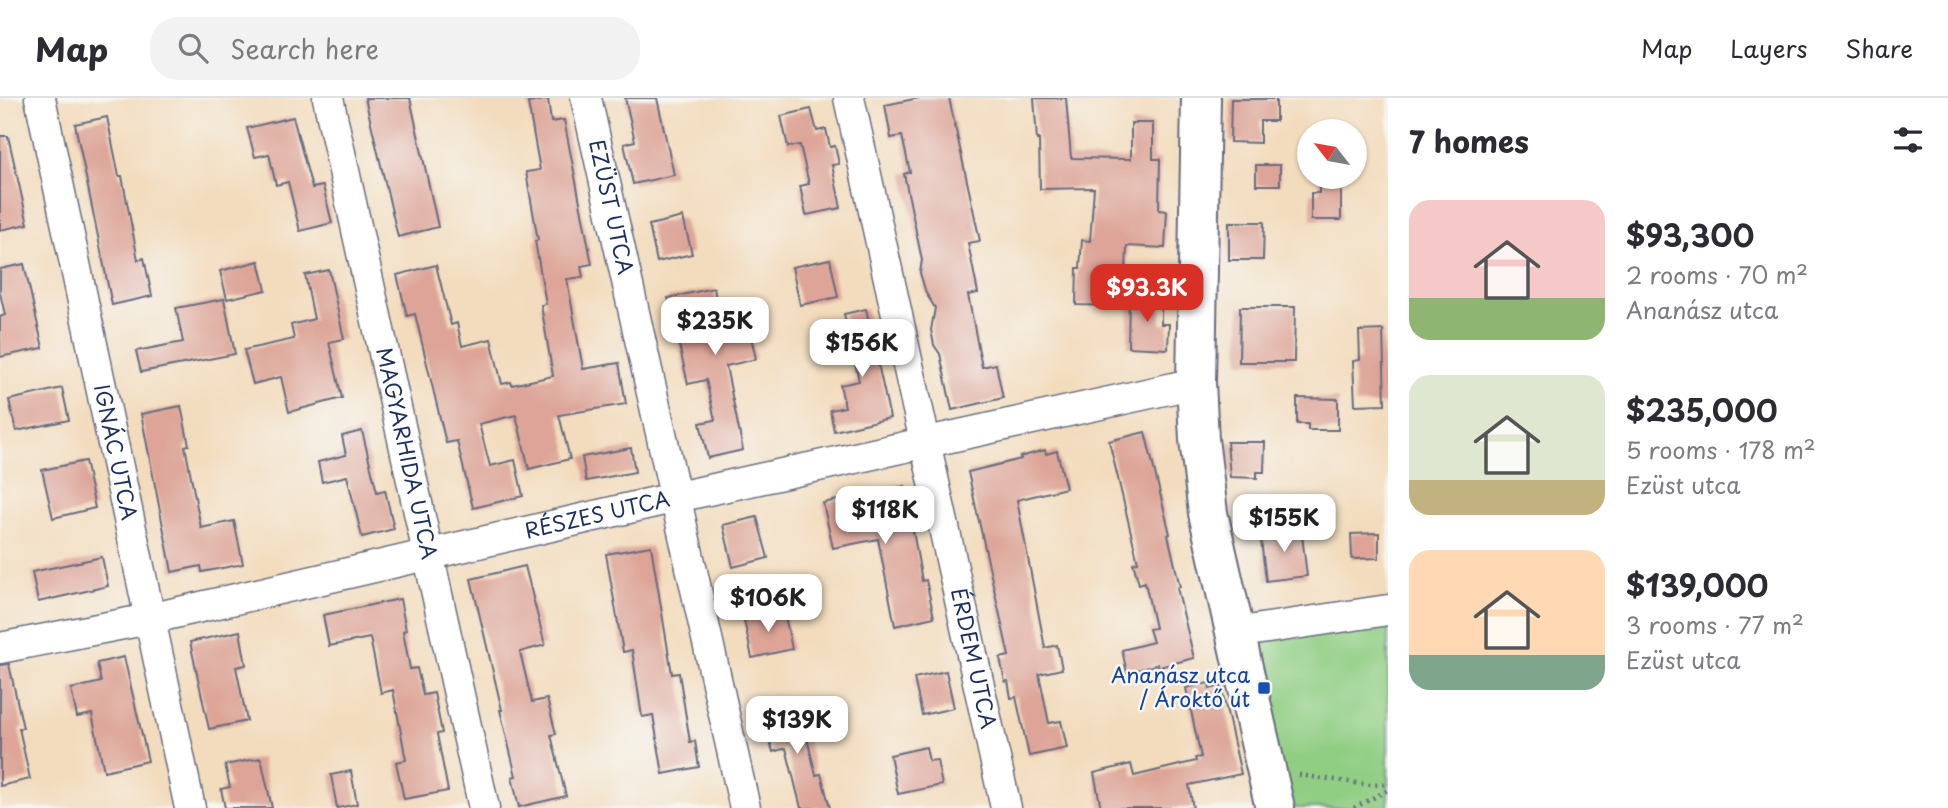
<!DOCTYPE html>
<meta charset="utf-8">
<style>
:root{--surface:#fff;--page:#f2f2f3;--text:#2b2b33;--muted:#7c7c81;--line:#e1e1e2;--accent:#d93025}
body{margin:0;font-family:"Playpen Sans",sans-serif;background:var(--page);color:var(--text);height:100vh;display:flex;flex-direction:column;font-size:26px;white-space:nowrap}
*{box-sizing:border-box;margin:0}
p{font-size:23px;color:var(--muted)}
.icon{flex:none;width:38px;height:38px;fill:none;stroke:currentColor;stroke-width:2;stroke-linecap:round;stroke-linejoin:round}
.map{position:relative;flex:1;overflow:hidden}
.details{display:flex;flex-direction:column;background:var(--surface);width:560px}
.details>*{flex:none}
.needle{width:46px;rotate:301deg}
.fabs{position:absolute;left:1297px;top:21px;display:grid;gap:14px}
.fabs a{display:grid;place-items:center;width:70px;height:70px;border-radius:50%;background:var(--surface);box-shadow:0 2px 5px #0004;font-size:35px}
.price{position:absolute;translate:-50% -60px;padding:0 16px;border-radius:14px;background:#fff;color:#222;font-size:23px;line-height:46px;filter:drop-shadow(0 2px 4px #0008)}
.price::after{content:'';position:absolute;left:50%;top:42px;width:21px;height:16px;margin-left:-10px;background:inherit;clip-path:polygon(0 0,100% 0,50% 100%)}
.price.current{background:var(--accent);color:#fff}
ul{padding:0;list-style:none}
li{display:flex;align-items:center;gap:21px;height:175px;padding:0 21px}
li span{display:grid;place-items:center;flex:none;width:196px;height:140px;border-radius:21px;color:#555}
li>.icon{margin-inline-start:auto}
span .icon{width:84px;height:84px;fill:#fffc;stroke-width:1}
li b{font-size:30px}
h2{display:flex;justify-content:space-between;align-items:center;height:84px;padding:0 21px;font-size:30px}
header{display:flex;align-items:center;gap:42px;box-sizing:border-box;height:98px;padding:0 35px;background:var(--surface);border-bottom:2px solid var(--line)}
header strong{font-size:33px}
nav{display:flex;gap:38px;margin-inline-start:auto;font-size:24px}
.search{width:490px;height:63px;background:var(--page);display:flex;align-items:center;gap:18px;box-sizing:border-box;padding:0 24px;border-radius:28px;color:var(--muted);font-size:26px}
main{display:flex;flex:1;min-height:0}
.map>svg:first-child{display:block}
</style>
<header>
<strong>Map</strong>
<div class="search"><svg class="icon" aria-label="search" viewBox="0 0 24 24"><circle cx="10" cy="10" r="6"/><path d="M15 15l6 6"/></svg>Search here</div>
<nav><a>Map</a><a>Layers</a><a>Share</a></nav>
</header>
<main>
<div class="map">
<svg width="1388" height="710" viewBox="0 0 1388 710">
<rect width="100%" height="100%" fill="#f6f6f2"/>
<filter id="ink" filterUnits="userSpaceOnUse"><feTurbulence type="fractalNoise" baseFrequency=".0143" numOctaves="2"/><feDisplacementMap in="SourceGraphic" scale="14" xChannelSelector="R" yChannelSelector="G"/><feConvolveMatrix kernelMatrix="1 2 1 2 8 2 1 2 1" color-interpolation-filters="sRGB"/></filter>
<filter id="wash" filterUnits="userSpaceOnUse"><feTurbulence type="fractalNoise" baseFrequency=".00686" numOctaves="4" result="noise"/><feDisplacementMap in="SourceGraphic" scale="28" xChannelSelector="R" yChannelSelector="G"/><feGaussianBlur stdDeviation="1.57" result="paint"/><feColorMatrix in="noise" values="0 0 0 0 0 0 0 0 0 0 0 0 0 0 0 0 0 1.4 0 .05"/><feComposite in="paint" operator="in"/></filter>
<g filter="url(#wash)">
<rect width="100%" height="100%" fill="#f3dcbd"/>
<path fill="#90ce83" stroke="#567e70" stroke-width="2" d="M1388,512V710H1275L1234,535Z"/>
<g id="blocks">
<path fill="#dda497" d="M365,0H410L438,129L398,139Z
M625,0H657L674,77L633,86L624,46L635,43Z
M919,0H949L980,143L968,145L978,195L968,197L982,269L996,266L1003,300L952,312L940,256L934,247L931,232L935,210L926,195L920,175L922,162L904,76L910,74L902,38L891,40L885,7Z
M1034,0H1066L1071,60L1131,61V25H1153V61H1160L1159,112L1167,113L1165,150L1127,148L1125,208L1076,207L1077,170H1080L1082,142L1090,143L1094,90L1040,91L1039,41L1037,42Z
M548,1L551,24L564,22L592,166L581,168L583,179L567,181L583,271L619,265L626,306L559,317L570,361L529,371L516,317L479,326L490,368L515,362L523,398L473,410L457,343L446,345L415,216L407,218L397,177L436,167L451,227L457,225L462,248L491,241L502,286L511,284L512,287L553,278L541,207L546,206L535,143L538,142L526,74L540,72L528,5Z
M1231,1H1276V23H1260V45L1230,44Z
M811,11L817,33L826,31L830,49L835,48L839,66L832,67L841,110L806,117L800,88L809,86L800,47L788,49L781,18Z
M107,19L119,78H122L138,162L144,160L152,198L112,207L75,26Z
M293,19L312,90L323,88L332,125L300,133L288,84L276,87L269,56L255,59L247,30Z
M0,38H8L28,126L0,132Z
M1256,67H1280V87H1256Z
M1319,79H1341V122H1311V95H1319Z
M683,119L692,156L657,164L649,127Z
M1229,124H1264L1263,162H1229Z
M830,161L838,199L800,207L792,169Z
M259,163L266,192L227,201L220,173Z
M24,166L43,250L0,259V219L5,217L0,195V171Z
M329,172L344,241L329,244L342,300L289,314L281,279L253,286L244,252L294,241L291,227L314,221L305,177Z
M714,190L718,211L758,202L763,226L749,229L756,261L726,268L743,352L708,360L700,325L715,322L706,282L688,286L668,200Z
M1129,199L1161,200V226H1169L1168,251L1128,249Z
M224,201L235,256L141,274L136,253L183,244L176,210Z
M1240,209H1295L1294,264H1239Z
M866,211L890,320L834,333L830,312L845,309L840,287L859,283L844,216Z
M1383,232L1385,306L1355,307L1353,263L1360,262L1359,233Z
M62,290L69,322L16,333L9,302Z
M1297,300L1338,301V332H1308V326H1297Z
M181,308L189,347L185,348L201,430L234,423L243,466L202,474L201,468L172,474L141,316Z
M362,333L377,394L385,392L394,431L362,439L347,378L322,384L318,364L346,357L342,338Z
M1145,334L1170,436L1168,437L1180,489L1177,490L1194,560L1159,569L1158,566L1127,575L1122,552L1153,544L1149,531L1155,530L1145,484L1139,486L1133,465L1138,464L1109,343Z
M1227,344H1265L1264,374H1257V380L1230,379Z
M631,350L635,374L586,383L582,359Z
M1045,352L1046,356L1057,353L1066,390L1017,402L1045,550L1057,547L1062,571L1039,576L1049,625L1061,623L1067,650L1029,658L1016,599L1011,600L1008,583L1005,584L1000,560L1009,558L968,374L1021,361L1020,359Z
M85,363L95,410L53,420L42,372Z
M905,388L922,483L926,482L934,519L895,528L878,441L833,450L823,405Z
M757,419L768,460L733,469L723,427Z
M1301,429L1307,478L1266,483L1260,434Z
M1379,435V460L1352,461L1351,436Z
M651,448L672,576L679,575L690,644L695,643L699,669L663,676L653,617L642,619L632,552L623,554L606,456Z
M102,459L108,488L38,504L32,474Z
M525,468L545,547L520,554L532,604L547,601L556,636L551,637L566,698L519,709L512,679L516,678L500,612H502L471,481Z
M400,501L406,532L403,533L410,571L417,570L423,597L434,595L442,635L437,636L448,693L404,701L396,664L406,662L393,592L381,595L370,540L329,548L323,517Z
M784,513L792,551L752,560L744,522Z
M240,533L246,567L236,569L247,623L209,631L190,544Z
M124,559L148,663L104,673L92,616L77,619L71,591L101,584L97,565Z
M9,566L23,630H19L30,681L0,688V567Z
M946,573L954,610L922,617L914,580Z
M1209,585L1210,591L1221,588L1241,676L1189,687L1193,710H1101L1094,675L1131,666L1134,678L1196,663L1195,660L1201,659L1186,590Z
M799,608L816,677L821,676L830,710H801L786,650L773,654L763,617Z
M926,649L929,663L937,662L942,687L898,696L890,657Z
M261,660L272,710H225L221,691L230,689L225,667Z
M351,673L357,706L337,710L331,677Z"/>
</g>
</g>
<g filter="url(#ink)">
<use href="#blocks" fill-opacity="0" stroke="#676c7f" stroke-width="2"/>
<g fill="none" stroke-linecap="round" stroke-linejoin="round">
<defs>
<g id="street">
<path id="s1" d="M40,0L190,710"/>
<path id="s2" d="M328,0L484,710"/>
<path id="s3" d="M586,0L745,710"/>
<path id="s4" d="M849,0L1006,710"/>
<path d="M1234,535L1388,512"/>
<path id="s5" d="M0,550L149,521L677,399L1196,285"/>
</g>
<path id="secondary" d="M1201,0L1196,285L1199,341L1208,415L1275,710"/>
</defs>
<use href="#street" stroke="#676c7f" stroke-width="33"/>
<use href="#secondary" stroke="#676c7f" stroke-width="42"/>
<path stroke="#676c7f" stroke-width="4.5" stroke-dasharray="2 5" stroke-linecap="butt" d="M1299,677L1371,687L1388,686
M1354,710L1388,692"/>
<use href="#street" stroke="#fff" stroke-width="30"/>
<use href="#secondary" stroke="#fff" stroke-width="38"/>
</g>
</g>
<rect fill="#1a4fb4" stroke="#f6f6f2" stroke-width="2.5" x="1257" y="583" width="14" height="14" rx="3.5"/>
<g text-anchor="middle" stroke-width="5" stroke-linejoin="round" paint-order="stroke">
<g font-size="21" fill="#1b2f5e" stroke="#f6f6f2">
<text dy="7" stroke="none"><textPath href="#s3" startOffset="112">EZÜST UTCA</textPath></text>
<text dy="7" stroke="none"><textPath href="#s1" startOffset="362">IGNÁC UTCA</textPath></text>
<text dy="7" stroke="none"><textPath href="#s2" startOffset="364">MAGYARHIDA UTCA</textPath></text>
<text dy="7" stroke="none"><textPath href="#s5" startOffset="612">RÉSZES UTCA</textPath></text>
<text dy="7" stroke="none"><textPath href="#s4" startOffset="574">ÉRDEM UTCA</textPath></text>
</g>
<g font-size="21" fill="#164399" stroke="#f6f6f2" text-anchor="end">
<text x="1250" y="585">Ananász utca<tspan x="1250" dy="24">/ Ároktő út</tspan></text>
</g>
</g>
</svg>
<div class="fabs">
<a><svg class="needle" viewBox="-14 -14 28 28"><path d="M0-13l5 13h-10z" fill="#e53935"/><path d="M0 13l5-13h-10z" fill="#7c7c81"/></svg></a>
</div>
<b class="price current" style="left:1147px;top:226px">$93.3K</b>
<b class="price" style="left:715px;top:259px">$235K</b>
<b class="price" style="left:862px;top:281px">$156K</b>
<b class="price" style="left:885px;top:448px">$118K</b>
<b class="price" style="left:1284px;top:456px">$155K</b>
<b class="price" style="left:768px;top:536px">$106K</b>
<b class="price" style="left:797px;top:658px">$139K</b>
</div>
<section class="details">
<h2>7 homes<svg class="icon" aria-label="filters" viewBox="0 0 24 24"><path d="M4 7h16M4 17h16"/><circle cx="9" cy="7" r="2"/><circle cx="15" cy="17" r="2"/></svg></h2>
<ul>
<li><span style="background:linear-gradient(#f6c9c9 70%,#8fb573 0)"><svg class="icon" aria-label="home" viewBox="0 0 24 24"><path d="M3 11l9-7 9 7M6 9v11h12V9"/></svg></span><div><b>$93,300</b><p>2 rooms · 70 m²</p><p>Ananász utca</p></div></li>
<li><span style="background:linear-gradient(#dfe7d0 75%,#c2b280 0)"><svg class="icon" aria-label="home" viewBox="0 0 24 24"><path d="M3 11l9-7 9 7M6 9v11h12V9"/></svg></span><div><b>$235,000</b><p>5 rooms · 178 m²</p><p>Ezüst utca</p></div></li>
<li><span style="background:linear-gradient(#ffd9b3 75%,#7fa58c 0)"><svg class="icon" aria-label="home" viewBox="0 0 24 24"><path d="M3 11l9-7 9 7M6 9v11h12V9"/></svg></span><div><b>$139,000</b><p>3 rooms · 77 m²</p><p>Ezüst utca</p></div></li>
</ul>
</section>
</main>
